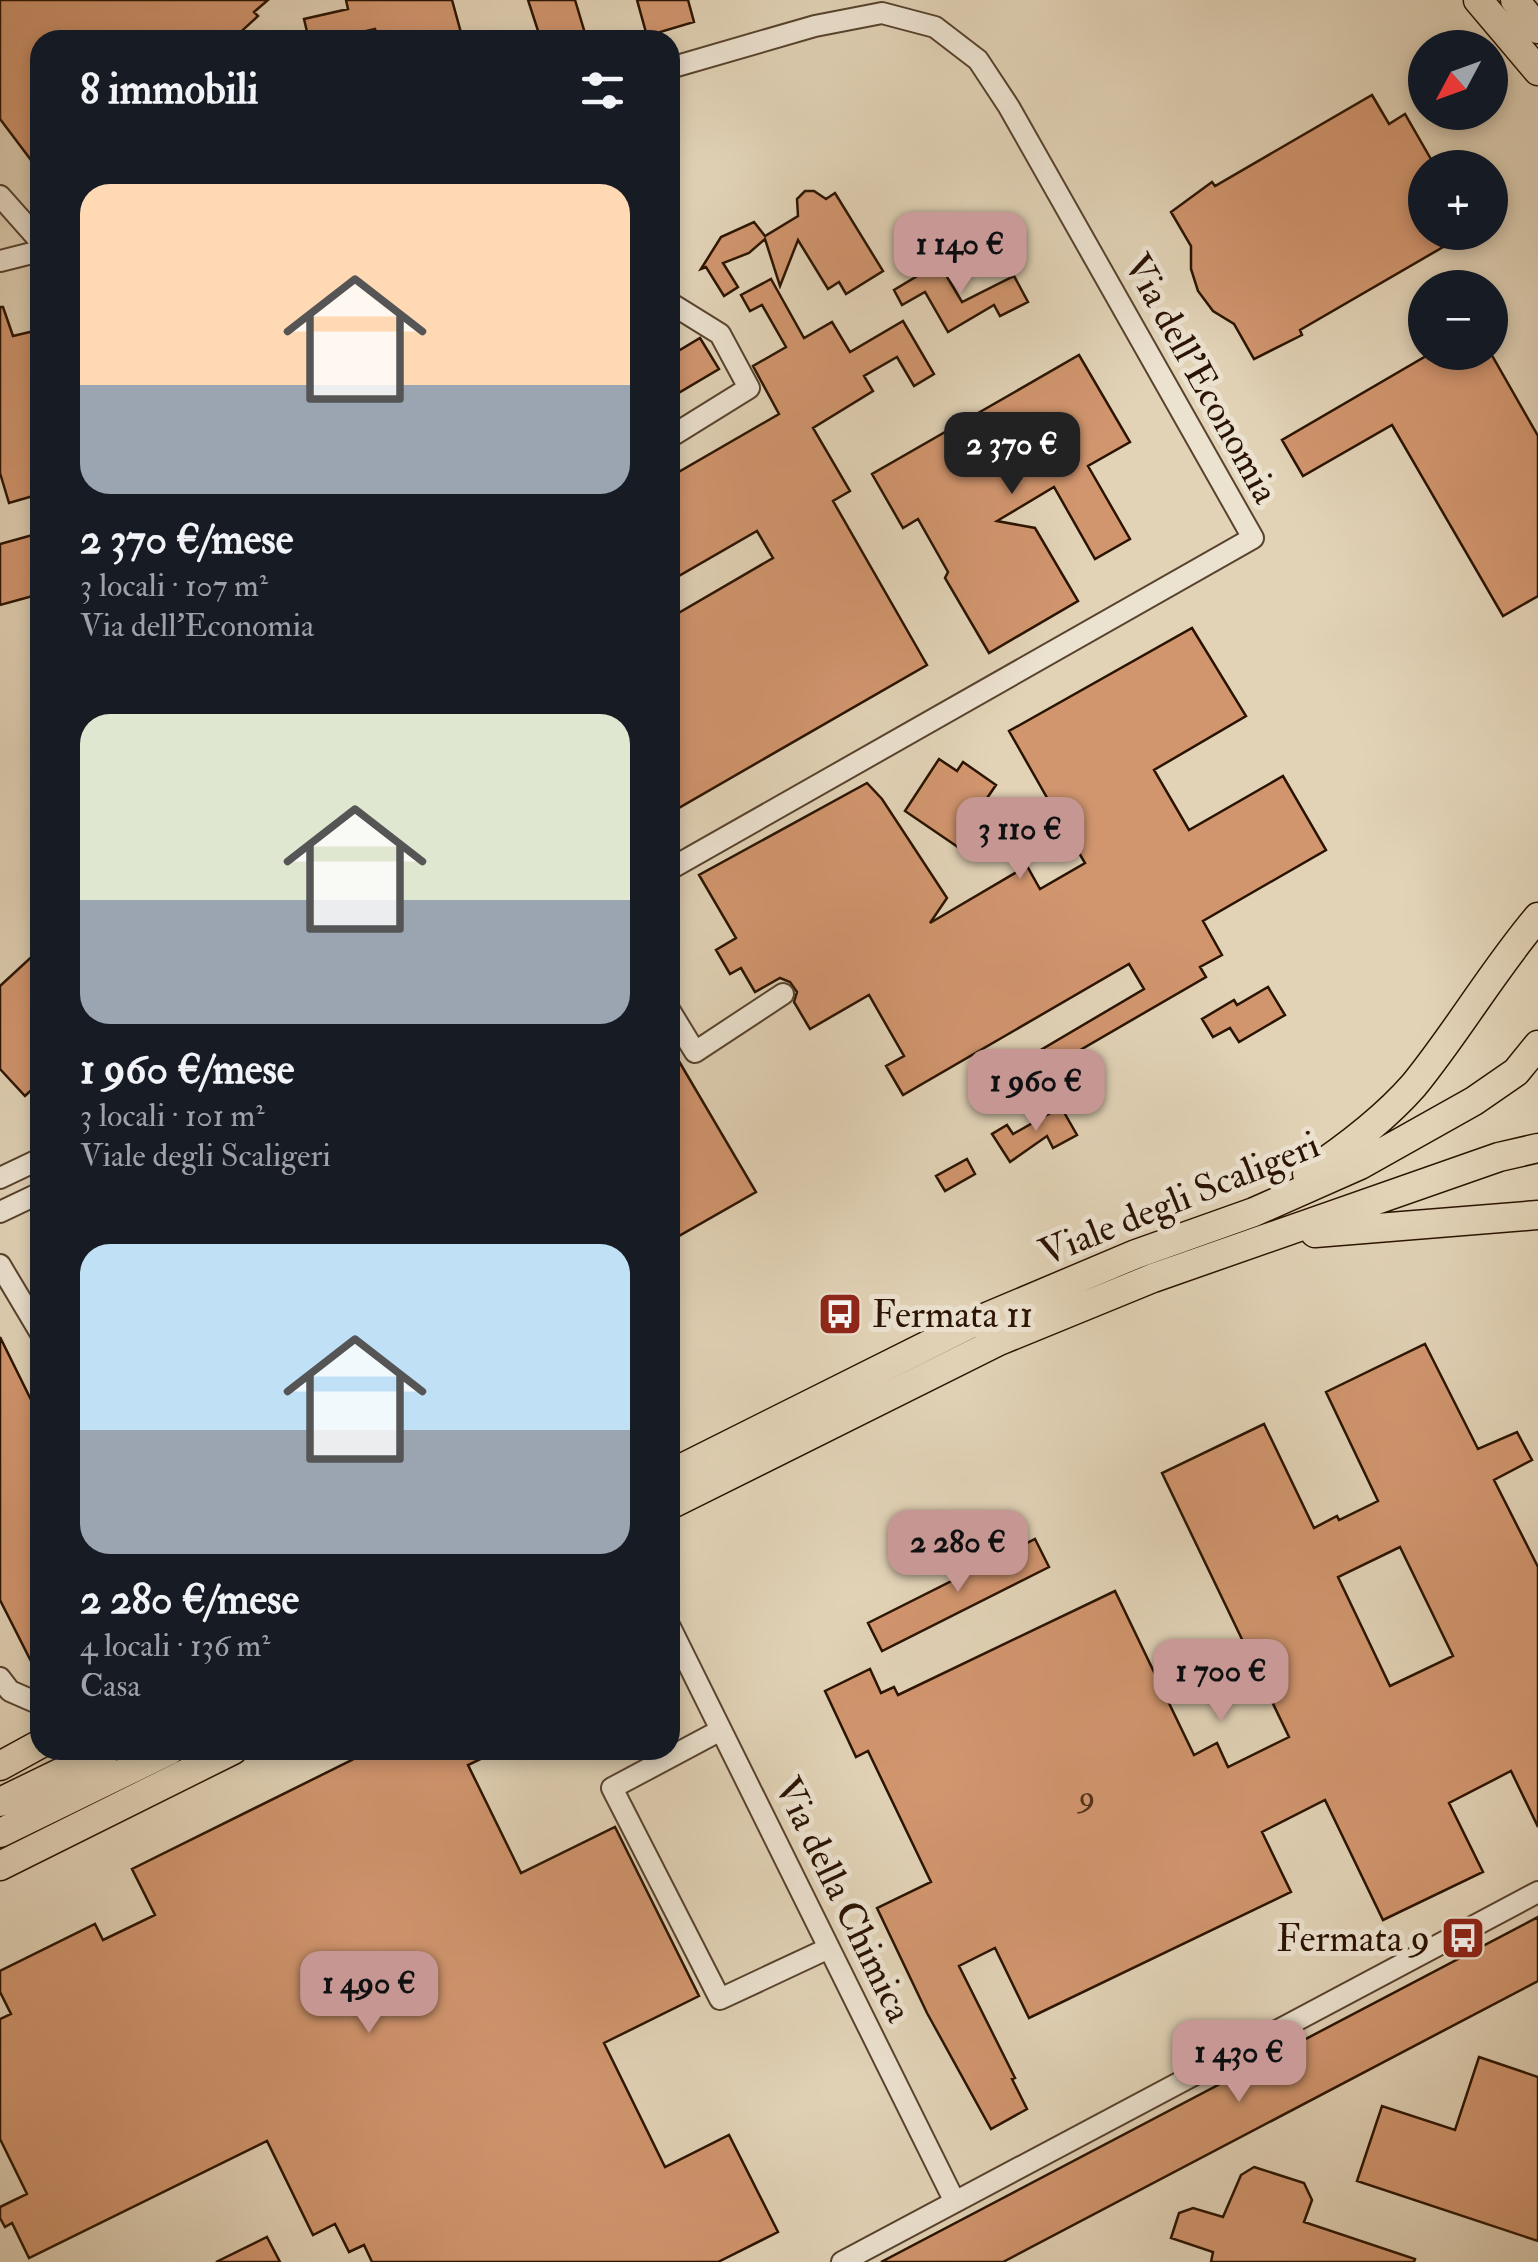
<!DOCTYPE html>
<html lang="it">
<meta charset="utf-8">
<style>
:root{--surface:#171b24;--page:#20242c;--text:#f1f3f6;--muted:#9ea1a6;--accent:#c59692}
body{margin:0;font-family:"IM FELL Double Pica",serif;background:var(--page);color:var(--text);height:100vh;display:flex;flex-direction:column;font-size:38px;white-space:nowrap}
*{box-sizing:border-box;margin:0}
p{font-size:32px;color:var(--muted)}
.icon{flex:none;width:55px;height:55px;fill:none;stroke:currentColor;stroke-width:2;stroke-linecap:round;stroke-linejoin:round}
.map{position:relative;flex:1;overflow:hidden}
.drawer{position:absolute;left:30px;top:30px;width:650px;height:1730px;display:flex;flex-direction:column;background:var(--surface);border-radius:30px;box-shadow:0 5px 15px #0003}
.drawer>*{flex:none}
.needle{width:65px;rotate:229deg}
.buttons{position:absolute;left:1408px;top:30px;display:grid;gap:20px}
.buttons a{display:grid;place-items:center;width:100px;height:100px;border-radius:50%;background:var(--surface);box-shadow:0 5px 15px #0003;font-size:50px}
.price{position:absolute;translate:-50% -85px;padding:0 22px;border-radius:20px;background:var(--accent);color:#111;font-size:32px;line-height:65px;filter:drop-shadow(0 2px 5px #0008)}
.price::after{content:'';position:absolute;left:50%;top:60px;width:30px;height:22px;margin-left:-15px;background:inherit;clip-path:polygon(0 0,100% 0,50% 100%)}
.price.active{background:#222;color:#fff}
ul{padding:0;list-style:none}
li{display:grid;align-content:center;gap:20px;height:530px;padding:0 50px}
li span{display:grid;place-items:center;height:310px;border-radius:30px;color:#555}
li>.icon{margin-inline-start:auto}
span .icon{width:180px;height:180px;fill:#fffc;stroke-width:1}
li b{font-size:42px}
h2{display:flex;justify-content:space-between;align-items:center;height:120px;padding:0 50px;font-size:42px}
.map>svg:first-child{display:block}
</style>
<div class="map">
<svg width="1538" height="2262" viewBox="0 0 1538 2262">
<rect width="100%" height="100%" fill="#e2d3b7"/>
<filter id="stains"><feTurbulence type="fractalNoise" baseFrequency=".002" numOctaves="4"/><feColorMatrix values="0 0 0 0 .2 0 0 0 0 .09 0 0 0 0 .02 0 0 0 .5 -.17"/></filter>
<radialGradient id="worn" r=".72"><stop offset=".6" stop-color="#630" stop-opacity="0"/><stop offset="1" stop-color="#630" stop-opacity=".3"/></radialGradient>
<path fill="#d2966f" stroke="#2a1301" stroke-width="2.5" fill-rule="evenodd" d="M0,0H268L254,12L258,16L232,40H40V172L0,119Z
M346,0H452L463,40H378L375,29L327,40H309L304,19L348,9Z
M528,0H575L587,40H541Z
M637,0H688L694,22L647,36Z
M1372,95L1389,124L1405,114L1436,168H1425V232H1469L1300,330L1302,335L1254,359L1234,324L1213,311L1198,291L1191,269V246L1171,212L1212,182L1215,186Z
M805,191H814L826,199L835,193L883,271L846,294L839,282L828,289L798,240L780,286L765,239L749,253L723,263L738,287L724,296L706,267L701,269L721,237L754,222L765,236L798,216L797,199Z
M939,263L962,302L1014,276L1028,302L1000,316L994,305L948,332L925,292L902,305L894,290Z
M771,279L804,338L832,322L850,352L903,321L934,374L914,386L897,357L864,376L873,391L813,428L850,491L833,501L927,665L670,813V618L773,558L757,531L670,581V477L779,414L753,366L786,347L762,305L750,311L741,295Z
M0,307H3L13,336L34,331L40,351V494L9,503L0,473Z
M700,338L719,369L670,398V356Z
M1433,352H1446L1453,364L1473,352H1490L1538,436V596L1503,616L1392,425L1303,476L1282,440Z
M1079,355L1130,442L1088,466L1130,539L1095,559L1054,487L997,521L1035,528L1078,601L989,653L945,578L948,572L918,519L903,528L872,474Z
M40,533V594L0,605V544Z
M1192,628L1246,716L1154,770L1189,830L1283,776L1326,850L1203,921L1222,955L1200,967L1206,977L1044,1071L1034,1054L1144,989L1129,964L903,1095L886,1066L904,1056L869,995L810,1029L794,1002L797,992L790,982L780,978L755,992L741,968L730,974L716,950L736,938L699,875L867,783L882,799L947,898L930,923L1027,866L1040,889L1085,863L1062,824L1019,849L1011,835L1054,810L1009,731Z
M939,759L957,771L963,762L996,785L983,804L1002,817L974,858L905,811Z
M40,949V1082L25,1096L0,1069V986Z
M1268,987L1285,1015L1239,1042L1230,1028L1213,1037L1202,1019L1234,1000L1237,1005Z
M670,1046L756,1192L670,1241Z
M1061,1107L1077,1135L1053,1148L1047,1136L1010,1162L992,1134L1007,1125L1013,1134Z
M967,1159L975,1174L945,1191L936,1176Z
M0,1337L40,1418V1679L0,1600Z
M1425,1344L1478,1449L1517,1432L1532,1460L1494,1480L1538,1567V1827L1511,1771L1449,1803L1483,1872L1383,1920L1325,1800L1262,1832L1291,1892L1029,2018L995,1948L959,1966L1015,2078L1012,2079L1027,2109L991,2129L927,2013L877,1908L931,1882L868,1751L856,1757L825,1691L870,1669L881,1693L894,1687L898,1695L1115,1591L1194,1755L1217,1743L1228,1767L1289,1737L1162,1473L1264,1424L1314,1528L1337,1516L1339,1520L1378,1501L1326,1392ZM1400,1547L1453,1656L1390,1686L1338,1577Z
M1035,1539L1049,1567L882,1651L868,1623Z
M372,1750H499L468,1765L521,1873L615,1827L699,1996L604,2043L665,2167L729,2135L778,2232L718,2262H372L364,2245L349,2252L335,2224L313,2235L267,2141L29,2258L12,2223L5,2227L0,2218V2207L27,2194L0,2139V2019L11,2014L0,1992V1971L95,1924L103,1940L155,1915L132,1869Z
M1538,1917V1981L1003,2262H881Z
M1479,2057L1538,2077V2241L1357,2181L1382,2106L1455,2130Z
M1254,2167L1304,2183L1312,2200L1304,2222L1415,2259L1414,2262H1211L1213,2252L1171,2238L1179,2213L1193,2208L1223,2217L1241,2175Z
M267,2237L280,2262H216Z"/>
<g fill="none" stroke-linecap="round" stroke-linejoin="round">
<defs>
<path id="minor" d="M670,68L815,26L882,13L935,27L978,60L1009,107L1253,538L670,869
M0,196L40,241
M0,261L40,251
M670,303L720,334L749,388L670,437
M670,1011L695,1052L783,994
M0,1178L40,1159
M0,1212L40,1193
M0,1265L40,1332
M670,1627L955,2202
M0,1678L10,1691L40,1704
M721,1730L612,1788L720,1999L829,1948
M842,2262L1538,1892"/>
<path id="highway" d="M1478,0L1538,71
M1515,0L1538,29
M1307,1174C1343,1150 1386,1117 1414,1085C1458,1031 1493,970 1538,917
M1315,1233L1538,1215
M670,1474L970,1324L1136,1254L1254,1212L1360,1165L1474,1101L1516,1072L1538,1045
M670,1505L999,1341L1153,1278L1499,1157L1538,1148
M0,1766L40,1744
M0,1802L107,1750
M0,1833L170,1750
M0,1866L233,1750"/>
</defs>
<use href="#minor" stroke="#58432e" stroke-width="24"/>
<use href="#highway" stroke="#2a1301" stroke-width="31"/>
<use href="#minor" stroke="#ece2d0" stroke-width="20"/>
<use href="#highway" stroke="#e2d3b7" stroke-width="28"/>
</g>
<defs>
<symbol id="bus-square" viewBox="-11 -11 22 22"><rect x="-9" y="-9" width="18" height="18" rx="4" fill="#8f2418" stroke="#ece2d0"/><path d="M-5-6H5V4H4V6H2V4H-2V6H-4V4H-5ZM-3.5-4V0h7V-4ZM-3.5 1.2v1.5H-2V1.2ZM2 1.2v1.5H3.5V1.2Z" fill="#fff"/></symbol>
</defs>
<g fill-rule="evenodd">
<use href="#bus-square" x="815" y="1289" width="50" height="50"/>
<use href="#bus-square" x="1438" y="1913" width="50" height="50"/>
</g>
<g text-anchor="middle" stroke-width="10" stroke-linejoin="round" paint-order="stroke">
<g font-size="32" fill="#54341c">
<text x="1087" y="1807">9</text>
</g>
<g font-size="38" fill="#2a1301" stroke="#ece2d0">
<text transform="translate(1202 378) rotate(61)" y="13">Via dell'Economia</text>
<text transform="translate(1179 1198) rotate(-22)" y="13">Viale degli Scaligeri</text>
<text transform="translate(844 1899) rotate(64)" y="13">Via della Chimica</text>
</g>
<g font-size="38" fill="#2a1301" stroke="#ece2d0" text-anchor="start">
<text x="872" y="1327">Fermata 11</text>
<text x="1430" y="1951" text-anchor="end">Fermata 9</text>
</g>
</g>
<rect width="100%" height="100%" filter="url(#stains)"/>
<rect width="100%" height="100%" fill="url(#worn)"/>
</svg>
<div class="buttons">
<a><svg class="needle" viewBox="-14 -14 28 28"><path d="M0-13l5 13h-10z" fill="#e53935"/><path d="M0 13l5-13h-10z" fill="#9ea1a6"/></svg></a>
<a>+</a>
<a>−</a>
</div>
<b class="price" style="left:960px;top:297px">1 140 €</b>
<b class="price active" style="left:1012px;top:497px">2 370 €</b>
<b class="price" style="left:1020px;top:882px">3 110 €</b>
<b class="price" style="left:1036px;top:1134px">1 960 €</b>
<b class="price" style="left:958px;top:1595px">2 280 €</b>
<b class="price" style="left:1221px;top:1724px">1 700 €</b>
<b class="price" style="left:369px;top:2036px">1 490 €</b>
<b class="price" style="left:1239px;top:2105px">1 430 €</b>
<section class="drawer">
<h2>8 immobili<svg class="icon" aria-label="filters" viewBox="0 0 24 24"><path d="M4 7h16M4 17h16"/><circle cx="9" cy="7" r="2"/><circle cx="15" cy="17" r="2"/></svg></h2>
<ul>
<li><span style="background:linear-gradient(#ffd9b3 65%,#9aa5b1 0)"><svg class="icon" aria-label="home" viewBox="0 0 24 24"><path d="M3 11l9-7 9 7M6 9v11h12V9"/></svg></span><div><b>2 370 €/mese</b><p>3 locali · 107 m²</p><p>Via dell'Economia</p></div></li>
<li><span style="background:linear-gradient(#dfe7d0 60%,#9aa5b1 0)"><svg class="icon" aria-label="home" viewBox="0 0 24 24"><path d="M3 11l9-7 9 7M6 9v11h12V9"/></svg></span><div><b>1 960 €/mese</b><p>3 locali · 101 m²</p><p>Viale degli Scaligeri</p></div></li>
<li><span style="background:linear-gradient(#bfe0f5 60%,#9aa5b1 0)"><svg class="icon" aria-label="home" viewBox="0 0 24 24"><path d="M3 11l9-7 9 7M6 9v11h12V9"/></svg></span><div><b>2 280 €/mese</b><p>4 locali · 136 m²</p><p>Casa</p></div></li>
</ul>
</section>
</div>
